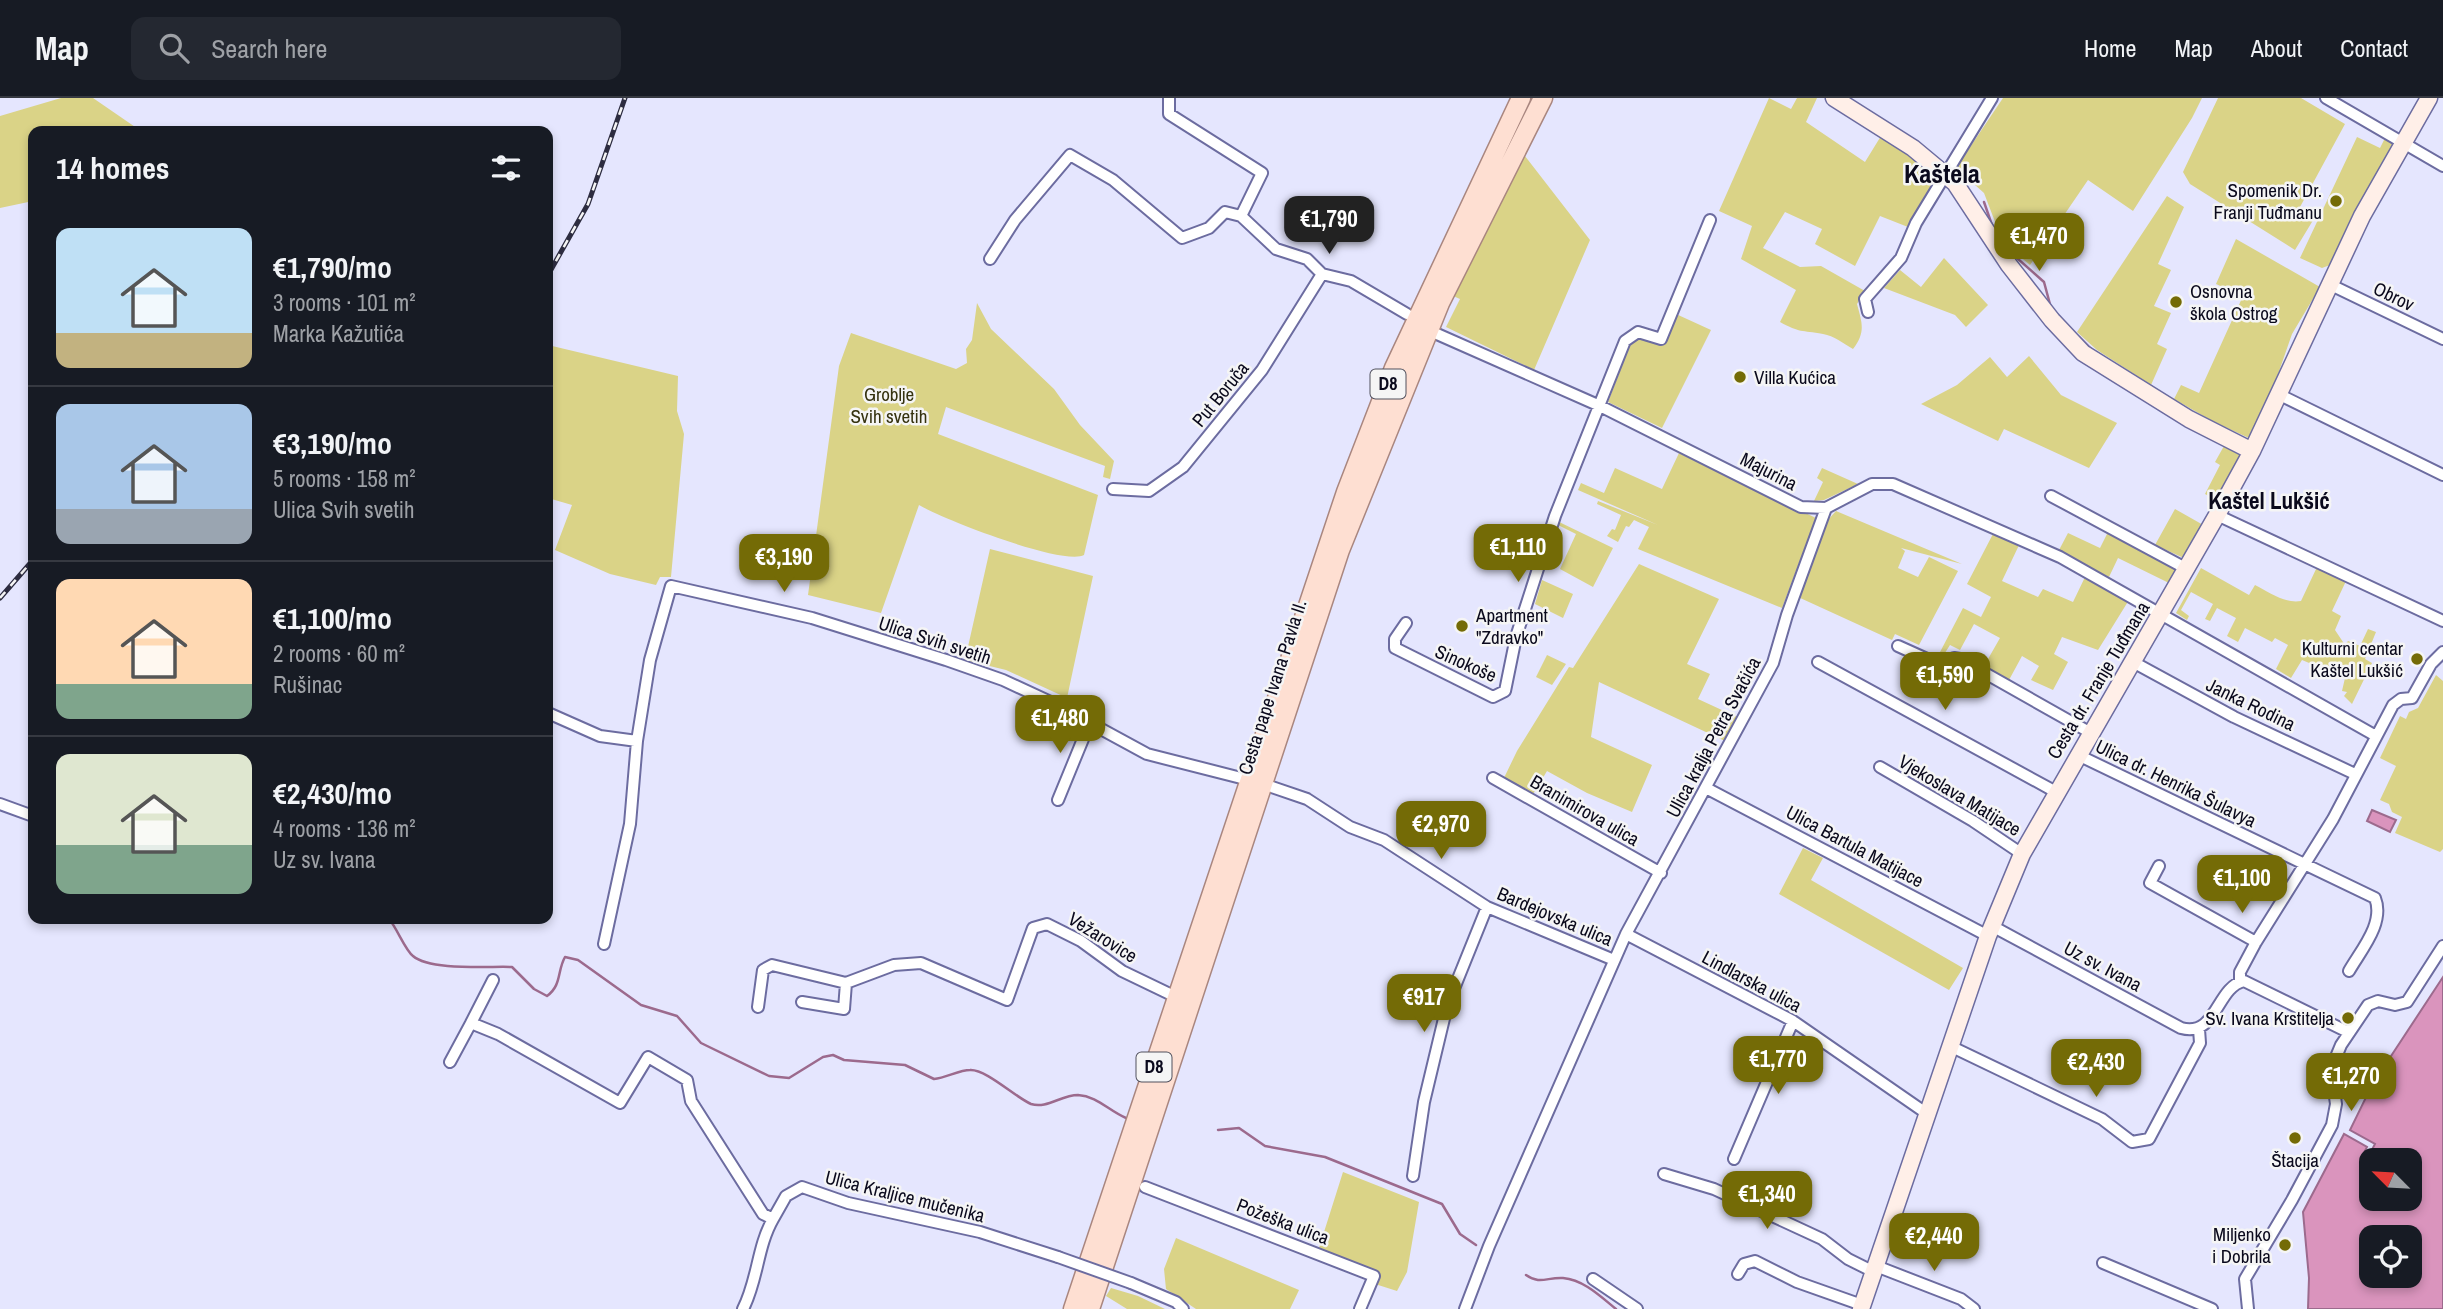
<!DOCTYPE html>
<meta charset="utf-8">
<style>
:root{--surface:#171b24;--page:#242831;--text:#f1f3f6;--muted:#9ea1a6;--line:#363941;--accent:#746b06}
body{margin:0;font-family:"Archivo Narrow",sans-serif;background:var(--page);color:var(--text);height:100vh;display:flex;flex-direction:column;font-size:26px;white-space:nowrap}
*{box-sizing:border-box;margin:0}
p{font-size:23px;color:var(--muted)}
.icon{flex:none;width:38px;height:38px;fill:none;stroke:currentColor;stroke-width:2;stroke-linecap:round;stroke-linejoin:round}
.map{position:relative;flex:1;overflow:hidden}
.sheet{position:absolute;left:28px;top:28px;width:525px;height:798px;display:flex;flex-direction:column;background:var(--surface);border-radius:14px;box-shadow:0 4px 10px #0003}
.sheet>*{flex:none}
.needle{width:46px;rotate:294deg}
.buttons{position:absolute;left:2359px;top:1050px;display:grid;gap:14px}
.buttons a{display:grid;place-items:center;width:63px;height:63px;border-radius:14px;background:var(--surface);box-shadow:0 4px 10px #0003;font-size:35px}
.price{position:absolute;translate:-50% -60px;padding:0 16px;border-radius:14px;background:var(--accent);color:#fff;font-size:23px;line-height:46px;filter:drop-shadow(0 2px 4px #0008)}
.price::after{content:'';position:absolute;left:50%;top:42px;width:21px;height:16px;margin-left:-10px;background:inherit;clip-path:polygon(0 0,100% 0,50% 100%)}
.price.current{background:#222;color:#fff}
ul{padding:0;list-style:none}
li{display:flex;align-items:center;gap:21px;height:175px;padding:0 28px}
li+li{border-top:2px solid var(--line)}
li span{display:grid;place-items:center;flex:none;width:196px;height:140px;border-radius:14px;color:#555}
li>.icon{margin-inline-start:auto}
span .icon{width:84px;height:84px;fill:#fffc;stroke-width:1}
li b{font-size:30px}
h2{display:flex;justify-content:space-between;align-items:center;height:84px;padding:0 28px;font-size:30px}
header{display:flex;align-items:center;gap:42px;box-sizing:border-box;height:98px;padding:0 35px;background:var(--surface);border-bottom:2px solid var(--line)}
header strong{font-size:33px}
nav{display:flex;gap:38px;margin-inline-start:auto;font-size:24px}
.search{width:490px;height:63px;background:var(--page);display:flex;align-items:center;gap:18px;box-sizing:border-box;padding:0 24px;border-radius:14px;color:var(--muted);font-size:26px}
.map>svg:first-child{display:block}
</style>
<header>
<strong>Map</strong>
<div class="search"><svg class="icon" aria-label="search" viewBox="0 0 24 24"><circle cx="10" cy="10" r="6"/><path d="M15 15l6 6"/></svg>Search here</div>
<nav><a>Home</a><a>Map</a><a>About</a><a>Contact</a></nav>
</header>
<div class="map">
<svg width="2443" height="1211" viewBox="0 0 2443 1211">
<rect width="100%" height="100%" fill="#e5e6fe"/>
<path fill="#dad387" d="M61,0H93L141,33H33V103L0,110V18Z
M1769,0L1791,11L1797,0H1817L1806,24L1865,64L1881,38L1938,76L1908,129L1880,118L1855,168L1815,146L1822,131L1785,114L1763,150L1800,169L1821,168L1865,193L1857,206C1862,225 1866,234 1853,251C1843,245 1834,238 1823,236C1801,232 1800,235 1780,224L1796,192L1741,161L1752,128L1719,113Z
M2003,0H2202L2192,20L2133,113L2088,82L2030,167L2017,156L1997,129L1984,95L1956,70Z
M2218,0H2301L2345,26L2300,109L2315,119L2295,152L2190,86L2183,74Z
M2386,38L2396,46L2330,167L2322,170L2300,160L2357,39L2380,50Z
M1521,53L1590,142L1534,272L1446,229L1460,201L1453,198Z
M2167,98L2184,109L2158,166L2171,172L2154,208L2171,215L2157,246L2167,251L2151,287L2097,252L2077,234Z
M2236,141L2320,189L2292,236L2276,282L2249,340L2214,324L2174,301L2181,287L2199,295L2243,198L2216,186Z
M1944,160L1988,207L1966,229L1955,217L1884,190L1900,172L1921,189Z
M977,205L991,231L1054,291L1080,327L1114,363L1110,381L1103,379L1105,368L946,309L938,336L1098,397L1084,457C1063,468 942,421 919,407L881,515L808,497L839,268L851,235L956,271L967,265L966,251L972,242Z
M1676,216L1711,232L1662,330L1608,304L1630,247L1638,240L1662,248Z
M548,247L678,278L677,313L684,336L671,479H660L656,487L610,476L555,452L572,407L548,400Z
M2029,258L2061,297L2117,325L2089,370L2004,331L1998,343L1921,306L1957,287L1990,259L2007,279Z
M2224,348L2243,359L2219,403L2205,396L2220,367L2215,364Z
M1679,355L1816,420L1782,510L1638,451L1649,429L1634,422L1629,429L1626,428L1618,444L1607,438L1612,431L1615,432L1621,417L1597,406L1598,403L1658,427L1578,392L1581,385L1604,395L1615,370L1662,391Z
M1822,370L1858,386L1824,402L1814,403L1823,384L1817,380Z
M2175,411L2205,428L2186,461L2155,447Z
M1836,413L1962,466L1901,450L1905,453L1898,470L1918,479L1929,459L1958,473L1919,547L1895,536L1892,542L1798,499L1827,423Z
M1557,423L1613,450L1593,489L1560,471L1576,436L1556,426Z
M2109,432L2179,471L2171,486L2118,460L2109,479L2058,454L2068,435L2100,450Z
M1994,434L2020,445L2002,483L2038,499L2043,491L2073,504L2086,477L2129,502L2098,552L2062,539L2054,556L2068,564L2053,592L2031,582L2039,568L2022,558L2009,582L1984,568L2000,540L1974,526L1960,552L1950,547L1943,558L1939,556L1963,510L1981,519L1991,499L1967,486Z
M990,451L1093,478L1067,600L1006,572L965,562Z
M1639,466L1719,501L1687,566L1710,576L1698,601L1737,619L1725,643L1599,584L1591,639L1652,667L1632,714L1587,695L1547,673L1532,698L1503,682L1517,653L1569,569L1573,570Z
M2317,469L2346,483L2332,513L2341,518L2335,532L2345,547L2348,543L2360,548L2368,531L2376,534L2365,561L2372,565L2352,606L2344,598L2347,594L2342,593L2345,580L2302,562L2291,580L2276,571L2288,547L2275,540L2272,544L2245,530L2238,544L2227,538L2236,520L2217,510L2210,523L2205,521L2213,506L2191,494L2181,512L2189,518L2187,522L2176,515L2201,470L2249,497L2255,487C2269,494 2285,506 2301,503Z
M1542,482L1573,496L1563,520L1535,506Z
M1547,557L1566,566L1552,587L1536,579Z
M2436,577L2443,583V751L2440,754L2395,735L2402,719L2392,714L2389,706L2380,702L2396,668L2380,660L2400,618L2406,621L2409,614L2418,610Z
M1803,750L1823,760L1811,782L1963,870L1949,892L1779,796Z
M1343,1074L1419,1104L1407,1174L1397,1193L1375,1186V1175L1318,1153Z
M1176,1140L1299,1192L1290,1211H1196L1166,1191L1164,1171Z
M1111,1190L1138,1198L1165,1211H1127L1106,1198Z"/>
<path fill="#da94bd" stroke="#9c6a8d" stroke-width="2" fill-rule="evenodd" d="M2372,712L2396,722L2390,734L2367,723Z
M2443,879V1211H2308L2309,1180L2303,1114L2344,1036L2367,1049L2361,1061L2366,1063L2375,1046L2350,1032L2372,987ZM2371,1062H2410V1101H2371ZM2371,1139H2410V1178H2371Z"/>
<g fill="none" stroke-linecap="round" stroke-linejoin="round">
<path stroke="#9c6a8d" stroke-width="2.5" d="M1984,104L1993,130
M2009,153L2044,184L2051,210
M2079,239L2092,252
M389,821C397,830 405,852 413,858C430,873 490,868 512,869L534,891L547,898C562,887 557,873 565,859L578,862L641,907L677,918L701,945L769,978L789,980L823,959L833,957L844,962L905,967L934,981C946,980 959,972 970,972C986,971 1015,999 1031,1006C1047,1011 1061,997 1078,997C1097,998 1109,1013 1126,1020
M1218,1032L1239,1030L1265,1048L1325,1059L1442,1106L1460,1136L1476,1147
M1526,1177C1540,1187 1547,1179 1563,1180C1584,1182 1600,1198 1616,1211"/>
<defs>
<path id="street" d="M1169,0V16L1262,75L1241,118
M2326,0L2443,68
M990,161L1015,122L1070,57L1113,82L1182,140L1209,130L1225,114L1241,118L1276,151L1307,161L1322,176L1351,183L1407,216
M2331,187L2443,241
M1868,214L1865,201L1901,160L1916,125L1992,0
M1437,236L1600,308L1801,409L1826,410L1872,386H1893L2060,459L2376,638
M2278,296L2443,377
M1113,391L1149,393L1183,369L1262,272L1322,176
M2051,398L2187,471
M2217,417L2443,523
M1406,525L1395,541V550L1493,599L1505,593L1516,539L1555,418L1625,243L1638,234L1661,241L1710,122
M1898,548L1938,566L1954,560L1960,561L2091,635
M1818,564L2056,694
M2133,564L2234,619L2355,676
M548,615L600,638L637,643
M2078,657L2375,800C2385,825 2361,852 2349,873
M1880,669L1973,723L2022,756
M1493,680L1661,775
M1263,686L1307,701L1350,729L1384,742L1487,809L1614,862
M1706,690L1988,838
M1058,702L1090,624
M0,706L33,718
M2159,768L2150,785L2256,844L2240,874V884
M1992,828L2181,930C2217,940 2216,889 2244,883L2348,934
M1626,836L1793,923L1926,1015
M2256,844L2333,721L2393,607L2401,601L2412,600L2431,566L2443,554
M604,846L630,726L637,643L650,562L671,488L812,520L946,562L1003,582L1055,606L1147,656L1249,682
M802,904L844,911L846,885L894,867L921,865L1007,902L1033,830L1047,826L1081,843L1122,873L1176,899
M758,909L763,872L772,867L846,885
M471,925L493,882
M1952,949L2102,1021L2132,1044L2149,1041L2200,945L2199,931
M450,964L471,925L498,936L620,1005L648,959L687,982L691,1003L763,1116L773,1121L786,1098L802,1089L848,1105L980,1134L1058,1159
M1734,1061L1793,923
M1664,1076L1714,1091L1822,1141L1848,1161L1874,1174
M1413,1078L1424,1004L1447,908L1487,809
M1145,1089L1374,1178L1360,1211
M2103,1165L2212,1211
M1876,1168L1961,1201L1974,1211
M1738,1176L1744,1166L1755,1163L1797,1184L1862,1207
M1593,1181L1637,1211
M1131,1185L1176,1204L1183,1211
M743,1211C758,1182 757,1149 773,1121
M1465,1211L1489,1148L1626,836L1773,565L1787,517L1826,410
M2248,1211L2245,1181L2292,1102L2332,1027L2336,1006L2331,971L2341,947L2368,907L2378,903L2395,907L2407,904L2443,848"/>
<path id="secondary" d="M1834,0L1913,50L1955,85L2009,167L2052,222L2083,255L2189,321L2252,353
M1861,1211L1988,838L2022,756L2217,417L2252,353L2362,118L2429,0"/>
<path id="primary" d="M1073,1211L1346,394L1394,270L1521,0
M1090,1211L1340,452L1440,205L1543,0"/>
</defs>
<use href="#street" stroke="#6c6ca0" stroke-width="14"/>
<use href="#secondary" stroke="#6c6ca0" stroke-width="19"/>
<use href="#primary" stroke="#a9867f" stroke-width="21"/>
<use href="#street" stroke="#fff" stroke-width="10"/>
<use href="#secondary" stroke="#ffefe8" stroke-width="16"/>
<use href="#primary" stroke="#fedfd2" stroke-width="18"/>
<defs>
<path id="rail" d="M548,177L588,106L625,0
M0,500L33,462"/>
</defs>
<use href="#rail" stroke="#2d2c40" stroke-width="5"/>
<use href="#rail" stroke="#f5f5f5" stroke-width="2.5" stroke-dasharray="8" stroke-linecap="butt"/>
<defs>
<path id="street-bridge" d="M1058,1159L1131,1185"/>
</defs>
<use href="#street-bridge" stroke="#6c6ca0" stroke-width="14" stroke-linecap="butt"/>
<use href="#street-bridge" stroke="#fff" stroke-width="10"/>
</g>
<g fill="#746b06" stroke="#f5f5f5" stroke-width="2.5">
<circle cx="2336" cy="103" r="7"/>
<circle cx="2176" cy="204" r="7"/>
<circle cx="1740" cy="279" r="7"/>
<circle cx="1462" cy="528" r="7"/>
<circle cx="2417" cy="561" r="7"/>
<circle cx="2348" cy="920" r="7"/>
<circle cx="2295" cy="1040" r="7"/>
<circle cx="2285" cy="1147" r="7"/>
</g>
<g text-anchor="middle" stroke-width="5" stroke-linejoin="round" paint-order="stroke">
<g fill="#f5f5f5" stroke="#50505d" stroke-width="2">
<rect x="1370.5" y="271.5" width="35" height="29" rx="5"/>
<rect x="1136.5" y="954.5" width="35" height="29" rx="5"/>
</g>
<g font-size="18" font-weight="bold" fill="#0a091c">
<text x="1388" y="292">D8</text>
<text x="1154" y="975">D8</text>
</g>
<g font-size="19" fill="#0a091c" stroke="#f5f5f5" text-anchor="end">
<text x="2322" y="99">Spomenik Dr.<tspan x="2322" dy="22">Franji Tuđmanu</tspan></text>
<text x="2190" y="200" text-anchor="start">Osnovna<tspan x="2190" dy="22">škola Ostrog</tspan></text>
<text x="1754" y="286" text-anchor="start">Villa Kućica</text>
<text x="1476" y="524" text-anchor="start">Apartment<tspan x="1476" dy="22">"Zdravko"</tspan></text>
<text x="2403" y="557">Kulturni centar<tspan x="2403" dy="22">Kaštel Lukšić</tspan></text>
<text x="2334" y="927">Sv. Ivana Krstitelja</text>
<text x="2295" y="1069" text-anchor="middle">Štacija</text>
<text x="2271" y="1143">Miljenko<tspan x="2271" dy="22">i Dobrila</tspan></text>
</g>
<g font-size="19" fill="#0a091c" stroke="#f5f5f5">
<text transform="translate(2394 198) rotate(26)" y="7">Obrov</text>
<text transform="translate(1220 296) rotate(-51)" y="7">Put Boruča</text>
<text transform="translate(1769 373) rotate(27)" y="7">Majurina</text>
<text transform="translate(935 542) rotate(18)" y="7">Ulica Svih svetih</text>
<text transform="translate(1466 565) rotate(24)" y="7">Sinokoše</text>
<text transform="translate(2098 582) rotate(-59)" y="7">Cesta dr. Franje Tuđmana</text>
<text transform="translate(1272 589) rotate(-72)" y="7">Cesta pape Ivana Pavla II.</text>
<text transform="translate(2251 606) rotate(26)" y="7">Janka Rodina</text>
<text transform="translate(1713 639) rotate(-62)" y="7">Ulica kralja Petra Svačića</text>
<text transform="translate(2176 685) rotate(26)" y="7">Ulica dr. Henrika Šulavya</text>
<text transform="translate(1960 697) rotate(31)" y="7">Vjekoslava Matijace</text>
<text transform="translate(1585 712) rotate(30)" y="7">Branimirova ulica</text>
<text transform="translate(1855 748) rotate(28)" y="7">Ulica Bartula Matijace</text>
<text transform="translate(1555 818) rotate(23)" y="7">Bardejovska ulica</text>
<text transform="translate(1103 839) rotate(32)" y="7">Vežarovice</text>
<text transform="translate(2103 868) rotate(28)" y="7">Uz sv. Ivana</text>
<text transform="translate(1752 883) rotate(28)" y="7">Lindlarska ulica</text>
<text transform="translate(905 1098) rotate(14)" y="7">Ulica Kraljice mučenika</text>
<text transform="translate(1283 1123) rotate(21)" y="7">Požeška ulica</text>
</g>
<g font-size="19" fill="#35320f" stroke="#f5f5f5">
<text x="889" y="303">Groblje<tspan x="889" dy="22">Svih svetih</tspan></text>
</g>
<g font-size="23" font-weight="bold" fill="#0a091c" stroke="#f5f5f5">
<text x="2269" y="411">Kaštel Lukšić</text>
</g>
<g font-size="26" font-weight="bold" fill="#0a091c" stroke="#f5f5f5">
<text x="1942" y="85">Kaštela</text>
</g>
</g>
</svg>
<div class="buttons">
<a><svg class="needle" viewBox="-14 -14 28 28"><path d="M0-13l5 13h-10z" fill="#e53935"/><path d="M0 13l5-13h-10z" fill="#9ea1a6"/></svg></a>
<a><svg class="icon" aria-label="locate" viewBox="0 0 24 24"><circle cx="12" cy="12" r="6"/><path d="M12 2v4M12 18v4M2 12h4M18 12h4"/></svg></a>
</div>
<b class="price current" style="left:1329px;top:158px">€1,790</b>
<b class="price" style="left:2039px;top:175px">€1,470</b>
<b class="price" style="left:1518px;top:486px">€1,110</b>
<b class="price" style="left:784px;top:496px">€3,190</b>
<b class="price" style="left:1945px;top:614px">€1,590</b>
<b class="price" style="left:1060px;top:657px">€1,480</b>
<b class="price" style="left:1441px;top:763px">€2,970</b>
<b class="price" style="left:2242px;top:817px">€1,100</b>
<b class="price" style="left:1424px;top:936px">€917</b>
<b class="price" style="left:1778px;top:998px">€1,770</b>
<b class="price" style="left:2096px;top:1001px">€2,430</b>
<b class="price" style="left:2351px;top:1015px">€1,270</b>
<b class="price" style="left:1767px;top:1133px">€1,340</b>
<b class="price" style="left:1934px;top:1175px">€2,440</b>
<section class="sheet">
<h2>14 homes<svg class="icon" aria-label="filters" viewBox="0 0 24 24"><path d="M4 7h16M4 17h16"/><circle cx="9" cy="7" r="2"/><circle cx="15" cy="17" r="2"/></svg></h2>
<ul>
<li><span style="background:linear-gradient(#bfe0f5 75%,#c2b280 0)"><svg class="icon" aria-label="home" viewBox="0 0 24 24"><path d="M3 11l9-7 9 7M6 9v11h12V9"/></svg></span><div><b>€1,790/mo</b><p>3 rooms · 101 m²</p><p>Marka Kažutića</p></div></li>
<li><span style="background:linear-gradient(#a9c7e8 75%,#9aa5b1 0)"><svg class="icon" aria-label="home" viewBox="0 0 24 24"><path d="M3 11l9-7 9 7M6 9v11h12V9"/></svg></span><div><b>€3,190/mo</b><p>5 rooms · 158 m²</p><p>Ulica Svih svetih</p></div></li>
<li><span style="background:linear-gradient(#ffd9b3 75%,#7fa58c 0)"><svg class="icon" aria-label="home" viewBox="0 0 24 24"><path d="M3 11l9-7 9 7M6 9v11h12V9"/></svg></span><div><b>€1,100/mo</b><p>2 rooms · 60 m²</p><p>Rušinac</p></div></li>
<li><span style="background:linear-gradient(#dfe7d0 65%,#7fa58c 0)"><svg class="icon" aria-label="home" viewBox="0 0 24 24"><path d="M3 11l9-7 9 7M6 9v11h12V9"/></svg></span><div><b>€2,430/mo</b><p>4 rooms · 136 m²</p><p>Uz sv. Ivana</p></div></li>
</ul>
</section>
</div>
